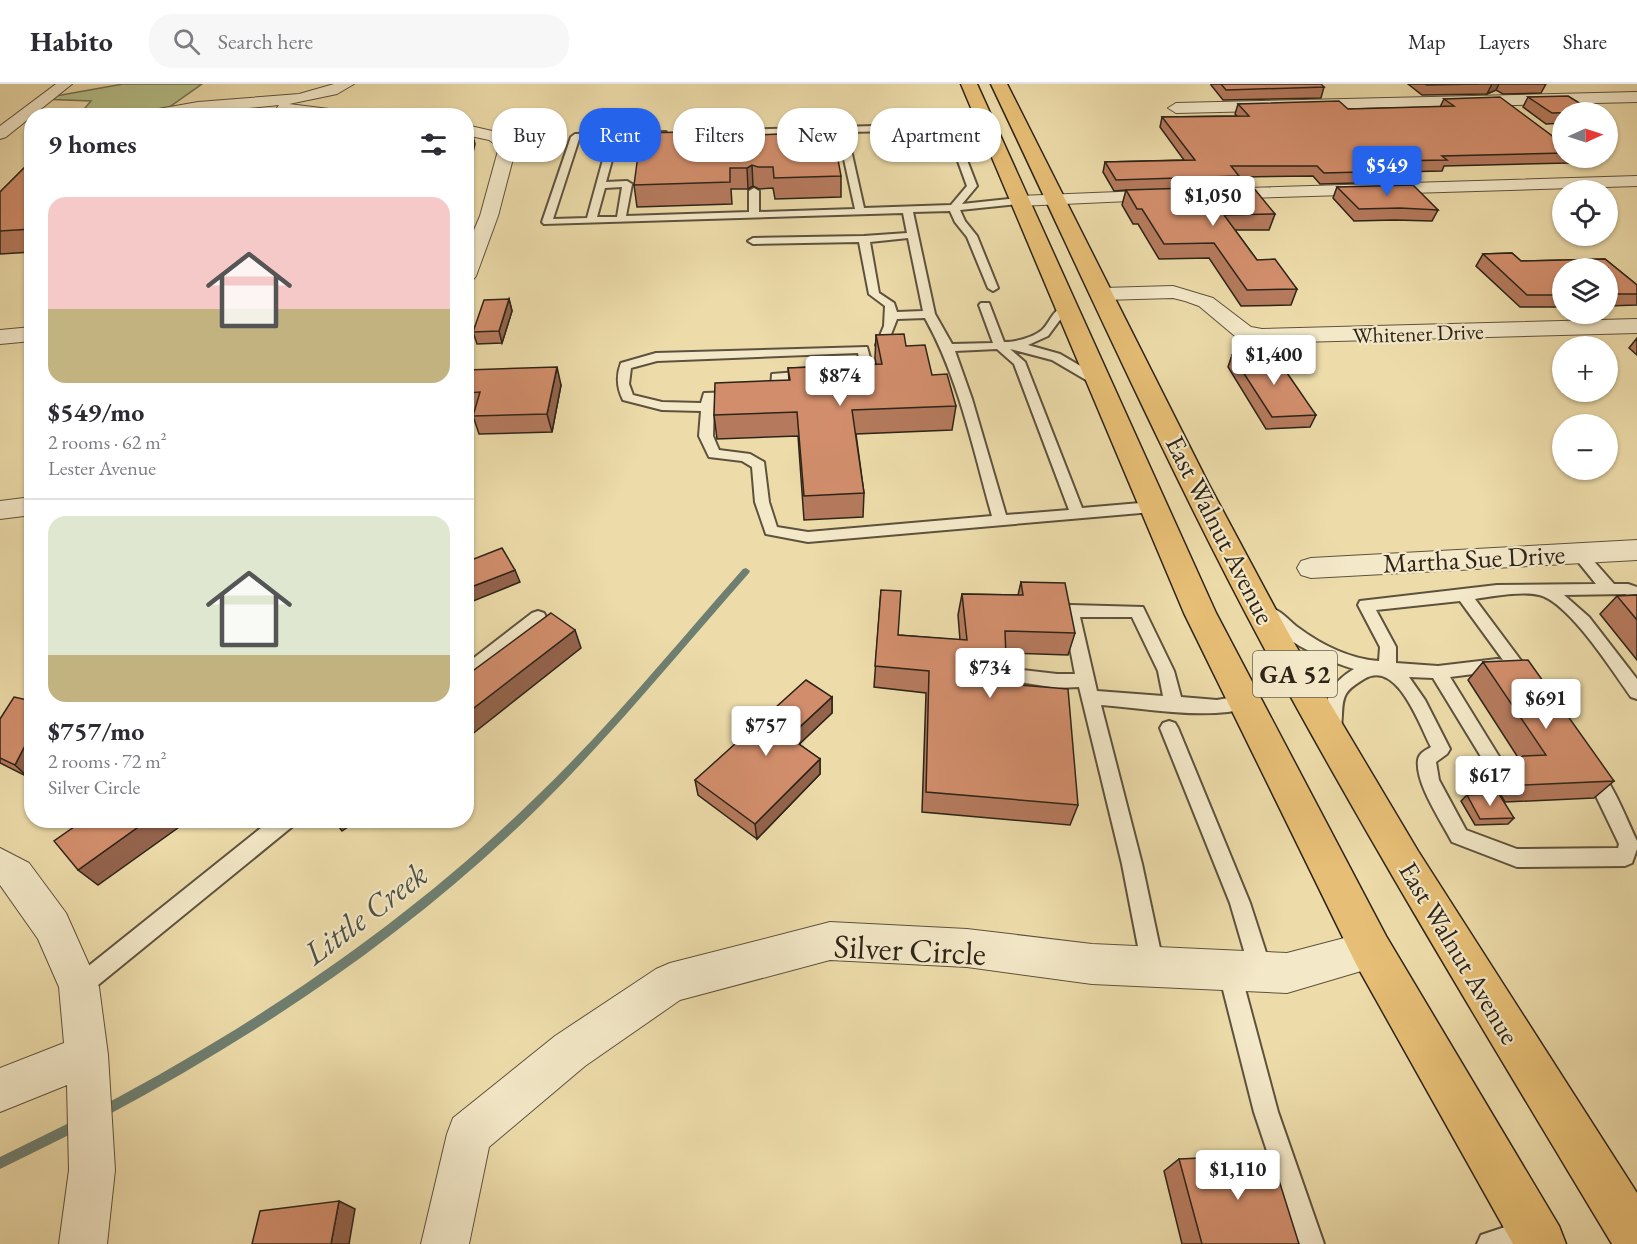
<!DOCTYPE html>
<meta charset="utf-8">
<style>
:root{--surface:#fff;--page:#f7f7f7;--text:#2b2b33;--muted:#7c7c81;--line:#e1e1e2;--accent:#2563eb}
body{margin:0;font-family:"EB Garamond",serif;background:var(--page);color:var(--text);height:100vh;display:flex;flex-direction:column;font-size:22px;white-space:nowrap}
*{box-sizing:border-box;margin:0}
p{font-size:20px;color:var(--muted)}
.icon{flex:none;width:33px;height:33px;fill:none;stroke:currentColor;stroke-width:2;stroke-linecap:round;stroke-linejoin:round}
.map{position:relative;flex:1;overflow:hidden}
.panel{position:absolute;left:24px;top:24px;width:450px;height:720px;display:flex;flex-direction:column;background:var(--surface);border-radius:24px;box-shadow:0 2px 4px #0004}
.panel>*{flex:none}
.top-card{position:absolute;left:492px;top:24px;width:570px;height:54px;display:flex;gap:12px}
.needle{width:39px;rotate:87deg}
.controls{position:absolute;left:1552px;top:18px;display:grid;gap:12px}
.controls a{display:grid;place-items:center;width:66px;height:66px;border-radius:50%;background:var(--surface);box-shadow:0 2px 4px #0004;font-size:30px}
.price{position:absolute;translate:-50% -51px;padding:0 14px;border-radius:6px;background:#fff;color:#222;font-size:20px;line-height:39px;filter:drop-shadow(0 2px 3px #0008)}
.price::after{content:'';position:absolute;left:50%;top:36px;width:18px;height:14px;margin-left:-9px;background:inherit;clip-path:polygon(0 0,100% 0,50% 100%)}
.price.current{background:var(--accent);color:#fff}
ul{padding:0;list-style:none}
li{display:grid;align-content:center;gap:12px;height:318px;padding:0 24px}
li+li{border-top:2px solid var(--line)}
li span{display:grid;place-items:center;height:186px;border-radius:18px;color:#555}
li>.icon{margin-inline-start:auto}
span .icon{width:108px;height:108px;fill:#fffc;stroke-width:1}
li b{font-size:26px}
h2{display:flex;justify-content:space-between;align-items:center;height:72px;padding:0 24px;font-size:26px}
.chip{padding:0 21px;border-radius:24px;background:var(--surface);box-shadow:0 2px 4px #0004;font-size:21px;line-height:54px}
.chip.current{background:var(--accent);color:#fff}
header{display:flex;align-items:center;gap:36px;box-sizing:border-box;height:84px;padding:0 30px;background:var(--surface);border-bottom:2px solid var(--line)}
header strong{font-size:28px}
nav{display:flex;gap:33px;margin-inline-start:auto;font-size:21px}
.search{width:420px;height:54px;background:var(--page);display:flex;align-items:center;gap:15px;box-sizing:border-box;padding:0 21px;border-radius:24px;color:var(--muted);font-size:22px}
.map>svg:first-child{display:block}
</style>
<header>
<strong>Habito</strong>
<div class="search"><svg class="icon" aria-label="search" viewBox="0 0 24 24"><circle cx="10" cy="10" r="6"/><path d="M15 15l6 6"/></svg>Search here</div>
<nav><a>Map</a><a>Layers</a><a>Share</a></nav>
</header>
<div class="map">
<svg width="1637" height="1160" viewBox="0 0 1637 1160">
<rect width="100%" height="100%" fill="#eddcaa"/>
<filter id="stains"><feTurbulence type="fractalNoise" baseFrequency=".00333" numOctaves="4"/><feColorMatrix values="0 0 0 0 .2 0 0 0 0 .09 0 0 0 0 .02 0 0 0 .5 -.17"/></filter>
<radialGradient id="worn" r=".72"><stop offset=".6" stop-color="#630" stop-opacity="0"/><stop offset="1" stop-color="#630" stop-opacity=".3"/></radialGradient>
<path fill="#b6c18a" stroke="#727252" stroke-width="1.5" d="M123,0H202L168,24L113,31H79L91,17L39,15Z"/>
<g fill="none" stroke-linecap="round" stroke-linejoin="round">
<path fill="#6e7f71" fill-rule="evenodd" d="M746,484L750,487L749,489C681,566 616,646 543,719C415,846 265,947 106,1032L102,1034L98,1032L96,1028L98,1024C257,940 407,839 536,713C610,642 675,562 743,485Z
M77,1035L81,1037L83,1041L81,1045L0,1085V1073Z"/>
<defs>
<path id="lane" d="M943,40L955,45L977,102L962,120L1019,114L1024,117L1019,120L960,126L965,137L977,152L998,204L993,207L988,204L967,153L955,138L950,127L913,128L935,230L952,260L993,259L979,221L981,219H989L1004,258C1016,258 1032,254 1042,246C1051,238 1054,220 1070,223V227L1059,237L1048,252L1028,261L1060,270L1101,294V300H1093L1052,276L1010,265L1025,278L1082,424L1152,418L1159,423L1152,428L808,458L766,450L755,418L752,383L742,377L709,373L699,352L701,327L662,326L623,316C617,304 616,292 621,279L656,269L867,263L874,288C868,294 853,294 847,288L849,285L861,284L858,269L657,277L631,284L629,300L633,311L662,318L701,319L704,309L739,308L741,311L739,314L714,316L713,352L719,366L750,370L764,378L769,418L777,443L808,448L992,432C973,365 959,295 925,234L897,235L886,263L882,265L876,261L884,242L885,222L869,210L859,158L753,160L748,157L753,154L864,152L907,149L903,129L544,140L542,138L571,53L575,50L666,48V52L663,53L618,54L606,98L627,97L632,100L626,132L749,128V107L754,104L759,107V128L855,125L838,48L707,52L704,51V47ZM943,46L947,47L967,102L951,121L864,124L847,48ZM609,54L587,134L553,135L579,55ZM622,103L617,133H597L605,104ZM908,154L923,227L897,228L894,219L879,209L870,158ZM997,265L1014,280L1069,426L1006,431L972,315L955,267Z
M810,287L814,288V294L783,296L782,312L767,313L761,309L763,306L771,305L772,290Z
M1578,464L1583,465L1614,500H1628L1637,503V517L1625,510L1564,511L1589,533L1637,595V615L1631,613C1613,588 1569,518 1539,511C1522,507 1493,512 1475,515L1531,590L1533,595L1531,600C1517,604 1511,588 1504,578L1505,581L1503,585L1497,587L1450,593L1503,679L1506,684L1503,689L1497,692L1491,689L1433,594L1409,593L1425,616L1450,665L1447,670L1436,678L1439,696L1466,746L1517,765L1618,764L1619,760L1595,710L1581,688L1584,683C1589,681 1593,680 1597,684C1613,698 1627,737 1637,757V765L1632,779L1625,782L1517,783L1452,758C1441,737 1415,699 1418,676C1419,669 1426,666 1431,663C1419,640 1397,575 1364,595C1358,599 1350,603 1346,610C1339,622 1345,639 1338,651L1332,653L1326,651C1323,645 1324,639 1324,632C1327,609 1334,597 1354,585C1325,576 1278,556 1262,529L1264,525C1277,521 1287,535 1296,542C1320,560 1349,575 1379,577L1380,563L1358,521L1360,517L1497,501L1596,500L1571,469ZM1460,517L1503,576L1497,575L1438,582L1396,579V563L1376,526Z
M1071,521L1143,523L1174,587L1181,613L1217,616L1245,611L1251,613L1254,618L1251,623C1208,637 1146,624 1101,621L1142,780L1164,883L1160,890L1153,893L1146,890L1142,883L1122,780L1079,603L1057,604L1013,597L1007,596L1005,591L1007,586L1013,585L1057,590H1075L1063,527L1065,523ZM1080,533H1132L1158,587L1163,612L1097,607Z
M538,527L544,529L546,533L544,537L472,595L466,596V580L532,529Z
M1169,637L1175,639L1178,644L1250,819L1272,887L1268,894L1261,897L1254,894L1250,887L1230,819L1160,644L1163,639Z
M271,736H295L293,742L87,910L79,914L71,910L68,903L71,896Z
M1229,876L1236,879L1240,886L1278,1028L1324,1160H1298L1254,1028L1218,886L1222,879Z
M1529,1135L1538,1139L1542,1148L1538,1157L1530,1160H1477L1481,1151Z"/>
<path id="street" d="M56,0H72L6,53L0,55V42Z
M334,0H354L337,10L289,20L345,27L353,32H299L279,27L277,24L279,21C233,25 186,32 139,32L147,27L198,18L299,10Z
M1637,8V18L1176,29L1168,24L1176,19Z
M466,41L501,49L516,63L498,132L476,192L473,196L466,198V165L480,132L499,63L489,56L466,51Z
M1637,92V102L1214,115L1208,114L1205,110L1208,106L1214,105Z
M1168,106L1174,107L1177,111L1174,115L1019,122L1013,121L1010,117L1013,113L1019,112Z
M1173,202L1213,214L1251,243L1262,245L1637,235V249L1262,259L1236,253L1199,222L1185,217L1173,214L1103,216L1096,214L1093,210L1096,206L1103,204Z
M32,243V257L0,260V246Z
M32,413V431L0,435V417Z
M1637,456V476L1311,494L1301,491L1297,484L1301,477L1311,474Z
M0,764L29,779L66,829L99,903L108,971L115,1086L107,1160H59L69,1086L67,1001L0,1028V984L64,959L59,903L38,855L0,801Z
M830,838L967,845L1092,860L1287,869L1371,847L1385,852L1391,866L1385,880L1287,909L1092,900L967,883L830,876L680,916L585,982L489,1063L469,1160H421L447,1050L453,1034L555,952L656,885L670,879Z"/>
<path id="primary" d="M961,0H977L1216,529L1386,852L1559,1142L1566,1160H1513L1356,880L1184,529Z
M991,0H1007L1208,399L1290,552L1418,767L1637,1109V1160H1612C1493,962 1372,764 1262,560C1164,377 1080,187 991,0Z"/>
</defs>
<use href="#lane" stroke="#5d523d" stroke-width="4"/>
<use href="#street" stroke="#5d523d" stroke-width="2"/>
<use href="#primary" stroke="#2d2419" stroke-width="3"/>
<use href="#lane" fill="#f3e8c8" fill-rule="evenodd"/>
<use href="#street" fill="#f3e8c8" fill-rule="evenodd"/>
<use href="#primary" fill="#e6be75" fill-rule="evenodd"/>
</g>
<path fill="#b57a5d" stroke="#2d2419" stroke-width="1.5" d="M1211,0H1221L1324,3L1321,14L1223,16L1211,1Z
M1408,0H1546L1541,9L1503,10L1496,6L1487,10L1422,11Z
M1528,13L1594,28H1563V39L1546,40L1523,23Z
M1444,15L1563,60V74H1572L1569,79L1444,82L1442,87L1398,88L1393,98L1320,100L1313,92L1239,93L1235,102L1275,130L1269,146H1235L1257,176L1297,205L1291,221L1241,222L1209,174L1159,175L1138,140H1133L1122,121L1126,106L1114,107L1103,88L1105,78L1184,76L1160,43L1162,33L1237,32L1235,30L1238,20L1348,25L1440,23Z
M730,51L745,61L752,64L841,92V113L775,115L773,104L759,105L753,102L748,105H731L732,120L637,123L634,101Z
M32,76V168L0,170V108Z
M1337,103L1438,126L1432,137L1395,136L1354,137L1333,114Z
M1512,169L1521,177L1605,175L1637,201V221L1608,222V184H1563V223H1520L1476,182L1483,170Z
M509,215L512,227L502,259L477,260L473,248Z
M876,251L906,262L932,291L956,322L952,346L856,350L864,409L863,433L804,436L798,352L717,355L714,331L789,296L788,284L876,281L875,274Z
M1637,254V271L1629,264Z
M1232,271L1316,331L1310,343L1266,345L1228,283Z
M466,286L561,301L552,348L479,350L473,332L475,327H466Z
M1021,498L1075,549L1068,571L1006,569L1007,600L1078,721L1070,741L922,728L926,609L874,603L881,506L898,551L960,556L958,531L962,510L1018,511Z
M1637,511V576L1600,530L1617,512Z
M1483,578L1614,697L1594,714L1505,718L1488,690L1505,673L1515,677L1519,675L1468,596Z
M832,613V629L799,660L820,675V690L757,755L698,711L695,696Z
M32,617V686L28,693L0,679V635Z
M1467,711L1514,734L1508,740L1475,741L1461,717Z
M1179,1075L1299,1160H1182L1164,1087Z"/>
<path fill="#93634c" stroke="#2d2419" stroke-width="1.5" d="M1492,0H1499L1496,6L1487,10Z
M470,40L475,60L466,99V53Z
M752,81L753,102L748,105L747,84Z
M509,215L512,227L502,259L499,247Z
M557,283L561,301L552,348L547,330Z
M515,486L520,498L466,520V505Z
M575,546L581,564L466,655V630Z
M832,613V629L790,669L789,653Z
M32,648V686L28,693L15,681Z
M820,675V690L757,755L755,740Z
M148,736H189L98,801L78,786Z
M334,736H358L342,747Z
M339,1117L355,1125L349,1160H331Z"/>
<path fill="#d28e6c" stroke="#2d2419" stroke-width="1.5" d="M1221,0H1321L1324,3L1226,6Z
M1425,0H1479L1427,1Z
M1568,12L1594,28L1552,29L1528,13Z
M1500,13L1563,60V69L1442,72L1447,76L1389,77L1398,87L1324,89L1317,82H1231L1239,92L1116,96L1105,78L1195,76L1162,33L1249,32L1238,20L1339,17L1348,25L1454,22L1444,15Z
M466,39L470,40L466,53Z
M729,47V51H744L745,61L752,64L758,59V51L833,48L841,92L774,94L773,83H758L752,81L747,84H730V98L634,101L641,49Z
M32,76V145L0,147V108Z
M1413,101L1438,126L1400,124L1359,125L1337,103Z
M1252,102L1275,130L1224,131L1257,176L1275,175L1297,205L1247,206L1214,159L1164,160L1142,125H1137L1126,106Z
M1512,169L1521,177L1605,175L1637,201V210H1608V184H1563V211H1527L1483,170Z
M509,215L499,247L473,248L484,216Z
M904,250L906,262L925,261L932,291L947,290L956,322L852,326L864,409L804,412L797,328L714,331L715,299L790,296L788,284L882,280L876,251Z
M1274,270L1316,331L1272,333L1232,271Z
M557,283L547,330L473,332L480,308L466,309V286Z
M502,464L515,486L466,505V478Z
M1021,498L1065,499L1075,549L1005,547L1007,600L1068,605L1078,721L926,708L929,587L875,582L881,506L901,507L898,551L967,556L962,510L1023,511Z
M1637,511V536L1617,512Z
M551,529L575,546L466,630V592Z
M1528,576L1614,697L1523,701L1505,673L1515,677L1523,672L1546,671L1483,578Z
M806,596L832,613L789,653L820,675L755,740L695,696Z
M14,613L32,617V648L15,681L0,674V635Z
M1499,710L1514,734L1480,735L1467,711Z
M84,736H148L78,786L54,757Z
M1271,1071L1299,1160H1202L1179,1075Z
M339,1117L331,1160H252L260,1127Z"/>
<g text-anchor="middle" stroke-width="4.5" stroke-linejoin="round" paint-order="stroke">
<g font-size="22" fill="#2d2419" stroke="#f3e8c8">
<text transform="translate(1418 249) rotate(-2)" y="8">Whitener Drive</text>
</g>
<rect fill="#f3e8c8" stroke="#685f4e" stroke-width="1.5" x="1253" y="567" width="84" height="46" rx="4.5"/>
<g font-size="26" font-weight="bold" fill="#2d2419">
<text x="1295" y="599">GA 52</text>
</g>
<g font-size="27" fill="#2d2419" stroke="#f3e8c8">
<text transform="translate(1220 446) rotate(63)" y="9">East Walnut Avenue</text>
<text transform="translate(1474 475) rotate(-3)" y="9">Martha Sue Drive</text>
<text transform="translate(1459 869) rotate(59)" y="9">East Walnut Avenue</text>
</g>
<g font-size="33" font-style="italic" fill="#4d5145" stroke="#f3e8c8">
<text transform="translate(365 829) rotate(-37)" y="12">Little Creek</text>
</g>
<g font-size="33" fill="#2d2419" stroke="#f3e8c8">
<text transform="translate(910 865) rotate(3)" y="12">Silver Circle</text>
</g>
</g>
<rect width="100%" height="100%" filter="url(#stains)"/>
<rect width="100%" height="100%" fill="url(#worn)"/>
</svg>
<div class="controls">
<a><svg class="needle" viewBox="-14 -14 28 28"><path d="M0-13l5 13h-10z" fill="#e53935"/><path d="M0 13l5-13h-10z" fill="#7c7c81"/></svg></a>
<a><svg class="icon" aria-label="locate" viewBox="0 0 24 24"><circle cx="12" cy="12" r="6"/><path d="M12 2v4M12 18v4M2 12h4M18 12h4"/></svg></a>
<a><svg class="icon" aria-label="layers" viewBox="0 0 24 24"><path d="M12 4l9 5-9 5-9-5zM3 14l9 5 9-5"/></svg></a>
<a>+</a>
<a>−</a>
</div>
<b class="price current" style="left:1387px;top:113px">$549</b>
<b class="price" style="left:1213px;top:143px">$1,050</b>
<b class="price" style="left:1274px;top:302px">$1,400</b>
<b class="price" style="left:840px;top:323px">$874</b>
<b class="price" style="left:990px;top:615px">$734</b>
<b class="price" style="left:1546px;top:646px">$691</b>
<b class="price" style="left:766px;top:673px">$757</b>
<b class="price" style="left:1490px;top:723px">$617</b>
<b class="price" style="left:1238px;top:1117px">$1,110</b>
<div class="top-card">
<a class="chip">Buy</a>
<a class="chip current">Rent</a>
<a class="chip">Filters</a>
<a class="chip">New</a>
<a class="chip">Apartment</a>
</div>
<section class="panel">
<h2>9 homes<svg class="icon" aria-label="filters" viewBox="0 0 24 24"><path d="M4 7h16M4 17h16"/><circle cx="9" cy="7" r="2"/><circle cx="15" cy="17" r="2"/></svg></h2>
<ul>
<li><span style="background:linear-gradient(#f6c9c9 60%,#c2b280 0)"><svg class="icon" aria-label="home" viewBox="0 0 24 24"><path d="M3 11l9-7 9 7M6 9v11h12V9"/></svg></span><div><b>$549/mo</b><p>2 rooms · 62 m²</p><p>Lester Avenue</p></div></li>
<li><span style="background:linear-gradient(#dfe7d0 75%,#c2b280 0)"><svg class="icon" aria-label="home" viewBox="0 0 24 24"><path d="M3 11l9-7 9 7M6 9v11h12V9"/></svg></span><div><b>$757/mo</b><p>2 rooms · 72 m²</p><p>Silver Circle</p></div></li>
</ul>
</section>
</div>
